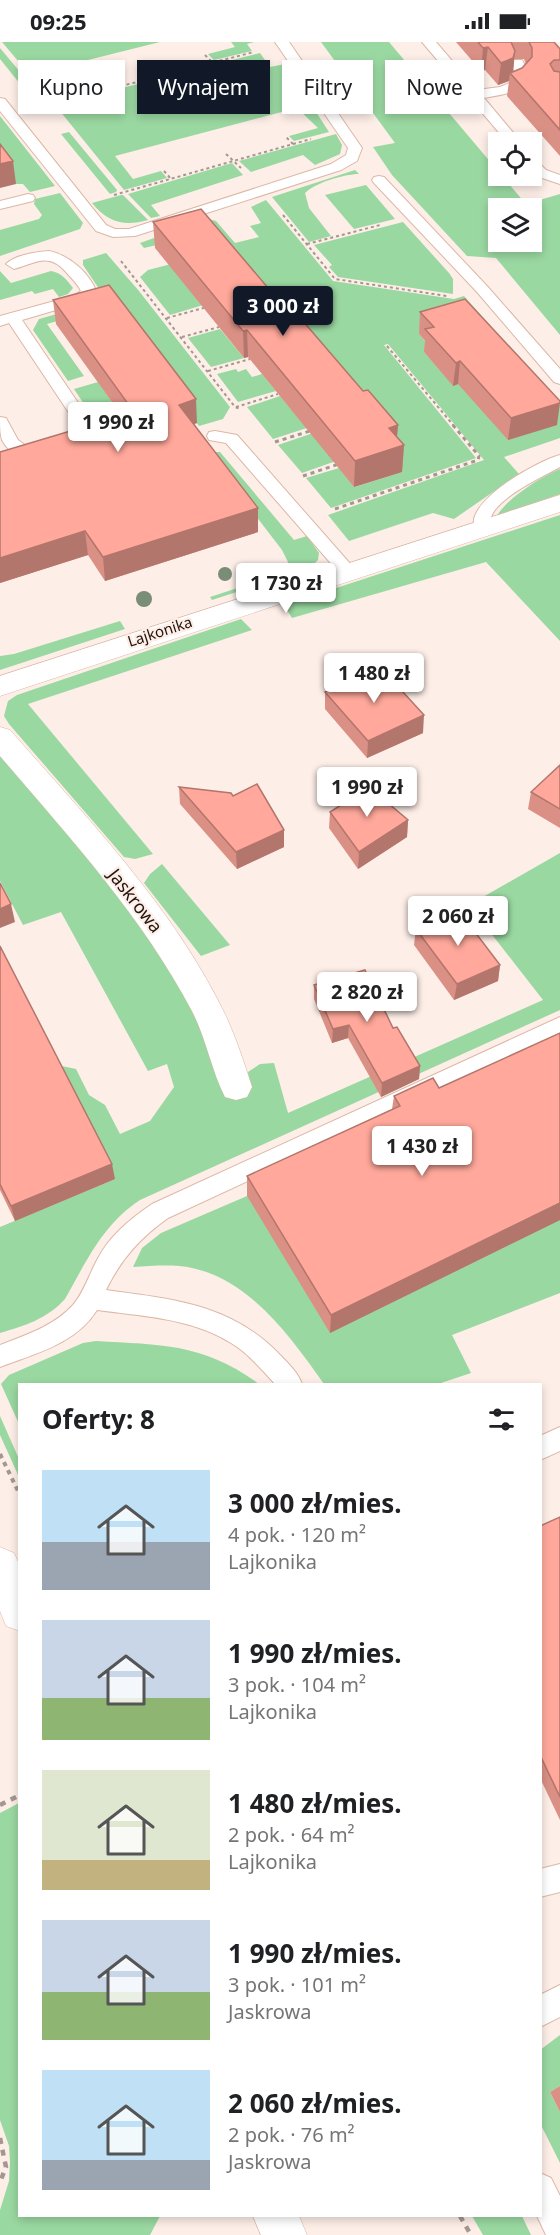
<!DOCTYPE html>
<html lang="pl">
<meta charset="utf-8">
<style>
:root{--surface:#fff;--page:#f2f2f2;--text:#202124;--muted:#757577;--accent:#111827}
body{margin:0;font-family:"Noto Sans",sans-serif;background:var(--page);color:var(--text);height:100vh;display:flex;flex-direction:column;font-size:22px;white-space:nowrap}
*{box-sizing:border-box;margin:0}
p{font-size:20px;color:var(--muted)}
.icon{flex:none;width:33px;height:33px;fill:none;stroke:currentColor;stroke-width:2;stroke-linecap:round;stroke-linejoin:round}
.map{position:relative;flex:1;overflow:hidden}
.details{position:absolute;left:18px;top:1341px;width:524px;height:834px;display:flex;flex-direction:column;background:var(--surface);border-radius:0px;box-shadow:0 3px 9px #0003}
.details>*{flex:none}
.hud{position:absolute;left:18px;top:18px;width:525px;height:54px;display:flex;gap:12px}
.controls{position:absolute;left:488px;top:90px;display:grid;gap:12px}
.controls a{display:grid;place-items:center;width:54px;height:54px;border-radius:0px;background:var(--surface);box-shadow:0 3px 9px #0003;font-size:30px}
.price{position:absolute;translate:-50% -51px;padding:0 14px;border-radius:6px;background:#fff;color:#222;font-size:20px;line-height:39px;filter:drop-shadow(0 2px 3px #0008)}
.price::after{content:'';position:absolute;left:50%;top:36px;width:18px;height:14px;margin-left:-9px;background:inherit;clip-path:polygon(0 0,100% 0,50% 100%)}
.price.current{background:var(--accent);color:#fff}
ul{padding:0;list-style:none}
li{display:flex;align-items:center;gap:18px;height:150px;padding:0 24px}
li span{display:grid;place-items:center;flex:none;width:168px;height:120px;border-radius:0px;color:#555}
li>.icon{margin-inline-start:auto}
span .icon{width:72px;height:72px;fill:#fffc;stroke-width:1}
li b{font-size:26px}
h2{display:flex;justify-content:space-between;align-items:center;height:72px;padding:0 24px;font-size:26px}
.tag{padding:0 21px;border-radius:0px;background:var(--surface);box-shadow:0 3px 9px #0003;font-size:21px;line-height:54px}
.tag.current{background:var(--accent);color:#fff}
.status{display:flex;justify-content:space-between;align-items:center;height:42px;padding:0 30px;background:var(--surface);direction:ltr}
.status svg{height:16px;fill:currentColor}
.map>svg:first-child{display:block}
</style>
<div class="status"><b>09:25</b><svg viewBox="0 0 49 12"><path d="M0 12V9h3v3zM5 12V6h3v6zM10 12V3h3v9zM15 12V0h3v12zM26 1h20v11H26zM47 4h2v5h-2z"/></svg></div>
<div class="map">
<svg width="560" height="2193" viewBox="0 0 560 2193">
<rect width="100%" height="100%" fill="#fdeee7"/>
<path fill="#9ad8a1" fill-rule="evenodd" d="M2,0H160L40,30L57,50L92,42L97,48L52,59Z
M231,0H254L247,2L252,9L214,18L208,12L235,5Z
M321,0H389L498,129V134H502L526,162L560,152V293L496,216L467,214L392,133L373,105L395,101ZM498,166H531V200H498Z
M0,6L45,60L44,61L37,63L0,17Z
M260,11L270,25L285,22L329,90L294,99L289,94L318,86L297,66L115,114L133,137L161,129L167,136L124,148L55,63Z
M0,74L55,144L30,150L23,142H16L0,120Z
M69,90L117,148L116,150L110,152L61,92Z
M336,92L342,103L340,112L315,123L303,113L251,130L239,119Z
M232,121L243,133L151,163L160,174L151,176L128,152Z
M355,128L359,132C344,132 315,141 305,151L309,166L331,194L309,200L272,155Z
M366,143L395,177L354,187L325,153Z
M60,151L83,181L80,187L0,214V188L39,177L42,173L34,162L35,157Z
M121,153H123L148,178C124,185 107,180 92,161Z
M266,158L333,239L454,257L464,254L497,291L479,296L419,292L432,308L424,310L453,343L464,340L560,363V396L504,415L519,432L454,477L433,471L349,499L328,473L484,418L388,302L384,303L476,416L331,466L306,436L339,426L355,445L402,430L210,182L209,177L216,179L235,201L259,195L250,184L261,181L251,165Z
M403,180L449,231L453,237V252L338,235L329,225L332,223L314,203Z
M171,190L220,258L170,273L140,235L148,228L175,221L161,202L144,206L140,201Z
M106,211L139,249L230,365L223,377L199,384L120,278L83,223V218Z
M0,229L11,241L51,229C62,231 66,237 73,246L68,252L59,255L53,247L35,252L32,249L0,258Z
M89,263L92,269L47,282L84,334L68,339L33,288L39,277Z
M220,287L244,316L211,325L188,296Z
M236,327L238,330L246,327L252,335L262,332L276,349L238,360L217,332Z
M98,340L124,377L101,382L96,380L74,347Z
M280,354L307,386L273,397L247,365Z
M316,390L339,418L302,431L278,403Z
M207,410H220L294,498L307,494L319,511L318,518L310,526L212,558L210,555L278,533L285,527L288,520L282,508Z
M560,427V452L497,474C506,457 542,434 560,427Z
M560,473V599L486,520L292,576L284,563Z
M241,577L252,588L28,662L153,812L135,817L124,815L9,682L4,674L8,659L17,653Z
M120,579L125,587L0,628V614L14,612Z
M0,710L124,857L188,954L228,1056L250,1050L248,1030L260,1022L274,1021L288,1071L543,958L469,863L560,811V968L140,1158C103,1182 86,1220 65,1257C47,1277 24,1284 0,1291V1185L115,1137L57,1023L76,1027L89,1053L105,1063L120,1092L150,1079L174,1045L167,1022L148,1029L61,870L23,883L0,839Z
M162,822L230,903L201,914L144,841L150,832Z
M247,1154L560,1178V1251L452,1293L471,1331L438,1342H324C289,1293 245,1230 179,1224C164,1223 148,1224 133,1225L142,1206L161,1191Z
M96,1299C162,1303 203,1301 259,1342H20L19,1382L1,1342L9,1333L83,1301Z
M0,1374L19,1417V1435L0,1393Z
M19,1761L20,2174H160L150,2193H0V2168L9,2139L10,2120L9,2104L0,2078V1771Z
M560,1993V2044L550,2050L560,2070V2121L540,2081V2008Z
M472,2174H522L531,2193H483Z"/>
<g fill="none" stroke-linecap="round" stroke-linejoin="round">
<defs>
<path id="lane" d="M275,0H289L362,106L357,119L341,128L135,194L113,195L96,189L0,69V56L5,57L106,183L115,187H129L331,122L346,113L348,106Z
M422,0H436L477,48L500,45L512,40L515,31L510,21L512,18H522C541,49 506,52 484,56L521,100H507Z
M531,117L536,118L546,128L560,133V142L536,134L531,129Z
M379,134L384,135L487,244L560,327V342L554,340L477,250L374,141L372,138L374,135Z
M28,152L33,153L35,156L33,159L0,167V159Z
M49,209C69,213 90,231 97,251L83,260L22,278L93,383L95,390C78,415 18,431 2,398C0,392 0,382 0,375L6,376L18,398L29,406L51,403L78,389L77,383L9,281L0,284V274L73,254L81,249C78,242 71,236 66,230C48,210 36,221 14,227L6,222C15,213 36,210 49,209Z
M215,389L237,393L353,525L356,529L353,533H341L226,401L209,398L207,394L209,390Z
M560,413V425C542,435 503,453 493,471C489,477 492,483 488,489H476C459,462 539,418 560,413Z
M560,975V994L168,1176C140,1196 121,1217 106,1248C172,1257 232,1262 280,1313C289,1322 298,1331 302,1342H275C262,1328 248,1311 231,1301C192,1276 141,1274 97,1268C76,1302 34,1312 0,1325V1303C26,1293 54,1284 73,1263C84,1250 89,1233 97,1218C109,1194 130,1177 152,1162Z
M560,1385V1409L540,1418V1394Z
M560,1822V1850L540,1855V1827Z
M560,1943V1975L540,1985V1953Z
M540,2131L551,2136L560,2154V2193H546L537,2174H540Z"/>
<path id="street" d="M560,453V470L0,654V634Z
M0,685L10,688C88,777 173,865 225,972C236,996 244,1020 252,1045L247,1055L236,1058L225,1055C211,1027 206,996 192,969C142,874 69,795 0,714Z"/>
<path id="secondary" d="M0,1505L14,1511L20,1524V1589L6,1584L0,1569Z
M253,2174H299L307,2193H261Z"/>
</defs>
<use href="#lane" stroke="#dcb7a6" stroke-width="2"/>
<use href="#street" stroke="#dcb7a6" stroke-width="1"/>
<use href="#secondary" stroke="#dcb7a6" stroke-width="1"/>
<path stroke="#a59690" stroke-width="2" stroke-dasharray="3 3" stroke-linecap="butt" d="M205,13L212,20
M148,27L155,35
M95,41L102,49
M51,62L254,10
M293,102L311,97
M226,112L241,126
M164,129L171,137
M114,153L293,102L286,95
M283,173L335,237L447,254
M307,202L380,183
M121,219L235,365L240,367
M167,276L207,265
M182,295L219,285
M387,304L454,384
M208,329L250,317
M236,365L278,352"/>
<path stroke="#a59690" stroke-width="3" stroke-dasharray="4 4" stroke-linecap="butt" d="M275,400L313,388
M303,434L339,422
M335,467L478,418L479,414L452,382"/>
<path stroke="#a59690" stroke-width="4" stroke-dasharray="4.5 4.5" stroke-linecap="butt" d="M0,1412L20,1453"/>
<path stroke="#a59690" stroke-width="4.5" stroke-dasharray="6 6" stroke-linecap="butt" d="M0,1763L20,1753
M0,2096L6,2125L0,2140
M460,2174L471,2193"/>
<use href="#lane" fill="#fff" fill-rule="evenodd"/>
<use href="#street" fill="#fff" fill-rule="evenodd"/>
<use href="#secondary" fill="#fff" fill-rule="evenodd"/>
</g>
<g fill="#7a8d76">
<circle cx="225" cy="532" r="7"/>
<circle cx="144" cy="557" r="8"/>
</g>
<path fill="#db9085" fill-rule="evenodd" d="M456,0H554L560,7V114L507,54L509,39L498,43L485,28L481,29ZM514,17H524L526,22L522,26L513,30Z
M153,180L297,280L363,349L398,383L397,395L404,403L402,430L354,445L248,315L244,316L155,206Z
M53,258L197,381L194,382L258,490L105,539L88,513L0,541V410L122,374L56,282Z
M420,270L557,383L508,398L458,342L453,344L424,310L425,299L419,292Z
M325,650L423,691L367,716L325,667Z
M560,723V786L528,767L531,750Z
M179,745L233,754L284,805L237,827L180,762Z
M330,770L408,778L407,795L358,827L329,786Z
M416,887L500,923L498,939L454,958L414,903Z
M0,904L115,1137L15,1179L0,1148Z
M314,943L393,986L420,1024L419,1037L381,1055L348,996L332,1001L314,957Z
M560,991V1178L330,1291L247,1154V1134L392,1067L394,1054L439,1046Z
M560,1475V1778L540,1736V1484Z
M560,2044V2070L550,2050Z"/>
<path fill="#b2766c" d="M510,0H512L510,17L515,9L513,31H510L509,39L498,43L501,21Z
M488,5L485,28L481,29L483,6Z
M13,119L16,142L0,146V122Z
M247,288L248,315L244,316L243,289Z
M460,319L458,342L453,344L456,321Z
M196,357L197,381L180,387L179,363Z
M560,361L557,383L508,398L511,376Z
M398,383L396,406L404,403L402,430L354,445L355,419L389,386Z
M258,466V490L105,539L103,515Z
M85,489L88,513L0,541V516Z
M424,673L423,691L367,716L368,699Z
M408,778L407,795L358,827L359,810Z
M284,788V805L237,827L236,810Z
M11,862L15,880L0,886V867Z
M500,923L498,939L454,958L457,942Z
M349,983L348,996L332,1001L333,987Z
M420,1024L419,1037L381,1055L382,1041Z
M112,1122L115,1137L15,1179L11,1164Z
M560,1161V1178L330,1291L331,1273Z"/>
<path fill="#ffa89b" stroke="#b2766c" stroke-width="1.5" d="M478,0H511L515,9L513,16L501,21L488,5L483,6Z
M529,0H554L560,7V18H554L550,22L554,29L560,30V88L510,31L522,26L532,15V6Z
M0,102L13,119L0,122Z
M201,167L297,280L302,278L363,349L368,348L398,383L389,386L404,403L355,419L247,288L243,289L153,180Z
M109,243L196,357L179,363L258,466L103,515L85,489L0,516V410L134,370L53,258Z
M465,257L560,359V361L511,376L460,319L456,321L425,287L434,285L420,270Z
M381,626L424,673L368,699L325,650Z
M560,723V767L531,750Z
M257,742L284,788L236,810L179,745L231,751L233,754Z
M369,745L408,778L359,810L330,770Z
M0,841L11,862L0,867Z
M459,869L500,923L457,942L416,887Z
M0,904L112,1122L11,1164L0,1142Z
M365,928L393,986L397,985L420,1024L382,1041L349,983L333,987L314,943Z
M560,991V1161L331,1273L247,1134L400,1064L394,1054L433,1036L439,1046Z
M560,1475V1755L540,1713V1484Z"/>
<g text-anchor="middle" stroke-width="4.5" stroke-linejoin="round" paint-order="stroke">
<g font-size="15" fill="#21140e" stroke="#fdeee7">
<text transform="translate(160 590) rotate(-18)" y="5">Lajkonika</text>
</g>
<g font-size="18" fill="#21140e" stroke="#fdeee7">
<text transform="translate(135 859) rotate(52)" y="6">Jaskrowa</text>
</g>
</g>
</svg>
<div class="controls">
<a><svg class="icon" aria-label="locate" viewBox="0 0 24 24"><circle cx="12" cy="12" r="6"/><path d="M12 2v4M12 18v4M2 12h4M18 12h4"/></svg></a>
<a><svg class="icon" aria-label="layers" viewBox="0 0 24 24"><path d="M12 4l9 5-9 5-9-5zM3 14l9 5 9-5"/></svg></a>
</div>
<b class="price current" style="left:283px;top:295px">3 000 zł</b>
<b class="price" style="left:118px;top:411px">1 990 zł</b>
<b class="price" style="left:286px;top:572px">1 730 zł</b>
<b class="price" style="left:374px;top:662px">1 480 zł</b>
<b class="price" style="left:367px;top:776px">1 990 zł</b>
<b class="price" style="left:458px;top:905px">2 060 zł</b>
<b class="price" style="left:367px;top:981px">2 820 zł</b>
<b class="price" style="left:422px;top:1135px">1 430 zł</b>
<div class="hud">
<a class="tag">Kupno</a>
<a class="tag current">Wynajem</a>
<a class="tag">Filtry</a>
<a class="tag">Nowe</a>
</div>
<section class="details">
<h2>Oferty: 8<svg class="icon" aria-label="filters" viewBox="0 0 24 24"><path d="M4 7h16M4 17h16"/><circle cx="9" cy="7" r="2"/><circle cx="15" cy="17" r="2"/></svg></h2>
<ul>
<li><span style="background:linear-gradient(#bfe0f5 60%,#9aa5b1 0)"><svg class="icon" aria-label="home" viewBox="0 0 24 24"><path d="M3 11l9-7 9 7M6 9v11h12V9"/></svg></span><div><b>3 000 zł/mies.</b><p>4 pok. · 120 m²</p><p>Lajkonika</p></div></li>
<li><span style="background:linear-gradient(#c9d6e8 65%,#8fb573 0)"><svg class="icon" aria-label="home" viewBox="0 0 24 24"><path d="M3 11l9-7 9 7M6 9v11h12V9"/></svg></span><div><b>1 990 zł/mies.</b><p>3 pok. · 104 m²</p><p>Lajkonika</p></div></li>
<li><span style="background:linear-gradient(#dfe7d0 75%,#c2b280 0)"><svg class="icon" aria-label="home" viewBox="0 0 24 24"><path d="M3 11l9-7 9 7M6 9v11h12V9"/></svg></span><div><b>1 480 zł/mies.</b><p>2 pok. · 64 m²</p><p>Lajkonika</p></div></li>
<li><span style="background:linear-gradient(#c9d6e8 60%,#8fb573 0)"><svg class="icon" aria-label="home" viewBox="0 0 24 24"><path d="M3 11l9-7 9 7M6 9v11h12V9"/></svg></span><div><b>1 990 zł/mies.</b><p>3 pok. · 101 m²</p><p>Jaskrowa</p></div></li>
<li><span style="background:linear-gradient(#bfe0f5 75%,#9aa5b1 0)"><svg class="icon" aria-label="home" viewBox="0 0 24 24"><path d="M3 11l9-7 9 7M6 9v11h12V9"/></svg></span><div><b>2 060 zł/mies.</b><p>2 pok. · 76 m²</p><p>Jaskrowa</p></div></li>
</ul>
</section>
</div>
